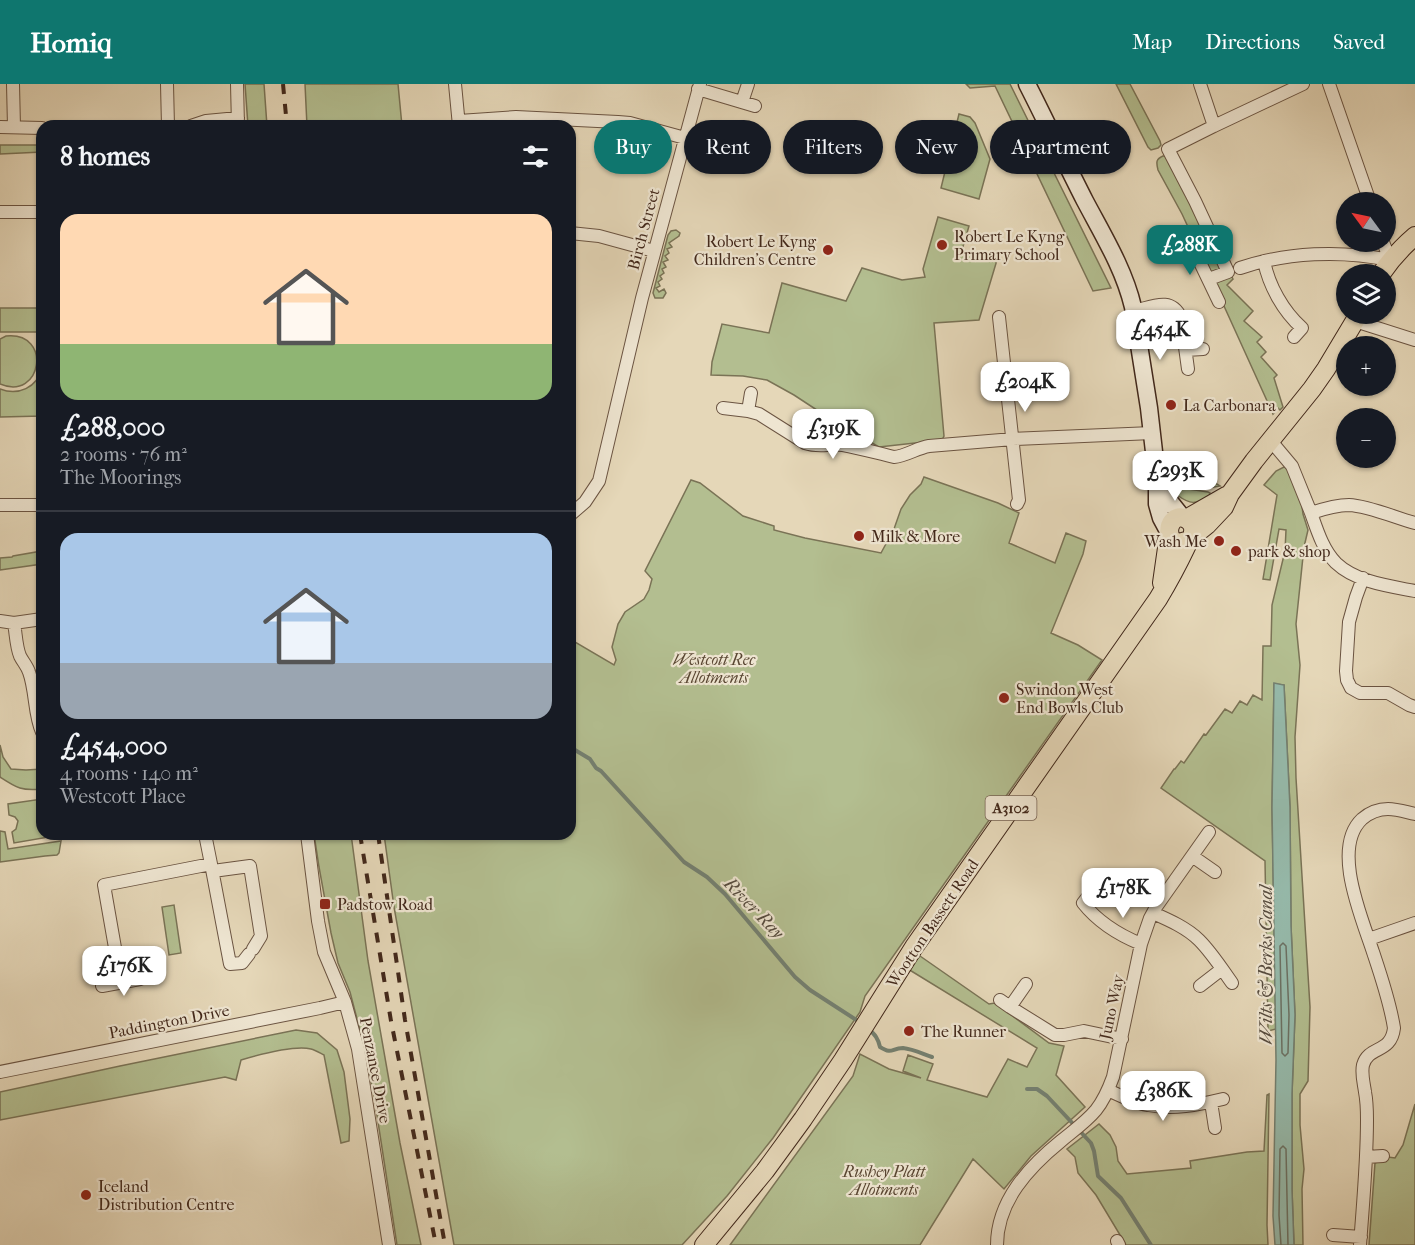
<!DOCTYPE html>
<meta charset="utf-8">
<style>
:root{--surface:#171b24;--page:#20242c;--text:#f1f3f6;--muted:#9ea1a6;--line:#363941;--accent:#0f766e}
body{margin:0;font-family:"IM FELL French Canon",serif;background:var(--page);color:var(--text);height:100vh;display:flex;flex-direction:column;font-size:22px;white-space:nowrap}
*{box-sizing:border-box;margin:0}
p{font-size:20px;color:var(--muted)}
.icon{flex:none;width:33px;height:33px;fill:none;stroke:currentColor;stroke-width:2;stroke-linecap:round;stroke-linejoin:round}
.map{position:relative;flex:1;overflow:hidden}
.drawer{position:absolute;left:36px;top:36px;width:540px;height:720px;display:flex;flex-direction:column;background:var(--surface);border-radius:18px;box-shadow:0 2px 4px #0004}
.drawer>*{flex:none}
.guide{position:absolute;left:594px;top:36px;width:570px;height:54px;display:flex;gap:12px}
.needle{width:39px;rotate:303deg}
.buttons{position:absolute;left:1336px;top:108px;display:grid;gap:12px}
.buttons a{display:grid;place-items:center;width:60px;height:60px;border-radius:50%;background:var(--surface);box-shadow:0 2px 4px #0004;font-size:30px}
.price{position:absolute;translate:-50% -51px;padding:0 14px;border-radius:12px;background:#fff;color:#222;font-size:20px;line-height:39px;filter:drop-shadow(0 2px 3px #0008)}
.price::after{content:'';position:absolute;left:50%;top:36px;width:18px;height:14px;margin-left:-9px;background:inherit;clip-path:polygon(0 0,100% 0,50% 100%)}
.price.active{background:var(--accent);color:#fff}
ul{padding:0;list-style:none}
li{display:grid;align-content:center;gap:12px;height:318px;padding:0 24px}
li+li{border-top:2px solid var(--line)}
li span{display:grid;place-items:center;height:186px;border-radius:18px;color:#555}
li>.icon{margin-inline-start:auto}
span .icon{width:108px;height:108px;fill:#fffc;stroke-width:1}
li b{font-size:26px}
h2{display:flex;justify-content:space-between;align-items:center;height:72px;padding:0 24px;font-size:26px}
.chip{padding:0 21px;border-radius:27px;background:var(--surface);box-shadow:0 2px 4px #0004;font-size:21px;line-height:54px}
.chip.active{background:var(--accent);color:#fff}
header{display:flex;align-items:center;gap:36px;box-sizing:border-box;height:84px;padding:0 30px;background:var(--accent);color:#fff}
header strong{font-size:28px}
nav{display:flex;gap:33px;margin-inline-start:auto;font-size:21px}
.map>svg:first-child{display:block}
</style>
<header>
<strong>Homiq</strong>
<nav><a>Map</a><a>Directions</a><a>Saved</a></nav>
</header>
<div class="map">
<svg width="1415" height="1161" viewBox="0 0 1415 1161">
<rect width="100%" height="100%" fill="#e5d7b8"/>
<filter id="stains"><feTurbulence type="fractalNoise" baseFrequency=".00333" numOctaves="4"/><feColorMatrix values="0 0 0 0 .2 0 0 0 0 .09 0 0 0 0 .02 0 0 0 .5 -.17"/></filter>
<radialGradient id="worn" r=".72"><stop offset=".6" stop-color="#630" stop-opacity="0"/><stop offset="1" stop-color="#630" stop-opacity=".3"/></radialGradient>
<path fill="#b3be90" stroke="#7a7356" stroke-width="1.5" d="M245,0H264L267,42H248Z
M305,0H398L402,42H307Z
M966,0H1010L1111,204L1093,207L995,2L970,4Z
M1116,0H1130L1160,57L1161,61L1158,64L1151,66L1148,63Z
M959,30L970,33L975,39L990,75L979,115L941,104Z
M0,61H42V68L0,70Z
M1163,72H1167L1221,184L1213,189L1209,188L1182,130L1158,86C1156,78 1156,75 1163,72Z
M938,133L969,142L962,166L997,176L979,236L934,239L944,352L942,356L879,363L829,334L794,311L767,296L743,292L711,291L712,278L722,240L769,249L782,199L846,217L862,184L902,196L925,193L923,185Z
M676,146L680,149L679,152L669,159L672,163L667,165L669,169L665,172L668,176L663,178L666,183L662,185L664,189L660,192L662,195L658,198L660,202L656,204L659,208L664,205L666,209L663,214H655L653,209L668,151L671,147Z
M1231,191L1233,195L1227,201L1253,227L1244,237L1262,253L1257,258L1266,268L1261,273L1277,291L1274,294L1283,323L1280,326L1278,324L1273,330L1219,211L1216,202L1218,197Z
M0,224H42V248H0Z
M6,252C53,247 42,318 0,300V255Z
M42,284V332L0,333V305C18,312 37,304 42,284Z
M1286,382L1301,415L1303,430L1308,446L1304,463L1296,540L1300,581L1295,653L1296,694L1310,923L1308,997L1300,1010V1041L1304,1085L1302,1105L1303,1161H1294L1292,1106V1010L1295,931L1291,842L1290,723L1284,601L1274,600L1272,724L1276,945L1268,947L1265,777L1161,704L1174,685H1175L1181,677L1184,679L1204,650L1206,651L1225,625L1232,629L1240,617L1247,621L1253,611L1262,616L1263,562H1271L1272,521L1285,467L1286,446L1279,445L1270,496L1263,495L1277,411L1264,401L1276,387Z
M1186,385L1202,391L1220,402C1201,406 1180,403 1168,386Z
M924,393L998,419L1019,429L1009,459L1055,479L1066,449L1086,457L1083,470L1051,549L1078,561L1102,576L865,912L860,928L773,1054L727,1112L682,1161H454L394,823L384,750H570V555L614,581L616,576L612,563L618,540L625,528L644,515L649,506L652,495L645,487L691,396L700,399L743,432L774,442V446L805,454L881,469L894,445L901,425L910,411L921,400Z
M1182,404L1208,408L1210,409L1209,413C1195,420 1191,421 1177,411Z
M42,467V480L0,486V474L12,473L13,472Z
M0,661L3,673L11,685L26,686L42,685V705C21,707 17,704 0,693Z
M42,715V750H66L14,759L12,748L16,745L18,737L15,733L9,731L8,720Z
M0,747L5,748L8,765L61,757L59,769L57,771L45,772L0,778Z
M314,750H351L368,877L400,1059L421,1161H397L374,1012L361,950L350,908L338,879L331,849L319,783Z
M174,821L181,869L169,871L162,823Z
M920,872L989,920L995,919L1049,959L1064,962L1056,991L1085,1023L1031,1072L1004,1105L973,1075L920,1161H730L853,992L860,970L889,985L921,994L903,987L908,971L933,980L927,996L987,1013L1008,975L1027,983L1037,964L908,885Z
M296,946L317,949L337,966L344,988L350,1035L349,1057L341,1059L324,971C320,969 315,966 311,965C294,961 258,971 241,976L236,996L225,993L0,1036V1008L120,982Z
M1269,1010L1267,1141L1268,1161H1126L1096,1111L1078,1089L1075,1073L1067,1065L1099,1040L1110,1051L1116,1063L1118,1077L1127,1090L1191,1084L1190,1077L1247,1068L1264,1067L1267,1011Z
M1415,1020V1161H1369L1375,1079L1388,1073L1395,1074L1403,1061Z"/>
<path fill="#96baab" stroke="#748071" stroke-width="1.5" d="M1274,599L1284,601L1290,723L1291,842L1295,931L1292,1010V1106L1294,1161H1275L1273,1132L1276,976L1272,724Z"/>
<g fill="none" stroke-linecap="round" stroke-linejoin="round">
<path stroke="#6c7163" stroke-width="1.5" d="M1283,859L1286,862L1289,931L1288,969L1285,972L1282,969L1280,862Z
M1281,1161L1279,1131L1280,1065L1283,1062L1286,1065L1288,1161"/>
<path stroke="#748071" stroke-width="4" d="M570,663L590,675L596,684L601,687L684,778L707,793L725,810L795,893L810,906L861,939
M869,945C875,951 878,954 880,963C893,971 891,964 903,964C913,965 923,970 932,973
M1027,1005H1037L1047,1012L1091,1059L1094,1067L1098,1092L1121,1114L1151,1161"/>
<defs>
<path id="minor" d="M13,0L14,43
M167,0L168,42
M237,0L238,41
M455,0L459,42
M1200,0L1214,42L1303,0
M1329,0L1370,118
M698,5L755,22
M742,18L748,0
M459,37L516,33L618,38L630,39L685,54
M191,42L206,37L238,34
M0,43L42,44
M0,128H42
M570,149L599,152L654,167
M1383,158L1390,176
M1195,168L1219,218
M1264,177C1269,202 1283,227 1302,244L1294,253
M1240,184C1287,168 1341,166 1390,176
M1209,195L1228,188L1195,117L1168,65L1214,42
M1134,227C1152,223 1171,212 1181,234L1188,285
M999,233L1019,416L1017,420
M1355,237L1415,256
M1186,266L1203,265
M723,324L748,327L759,330L805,359C820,364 829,359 843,361C860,364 877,369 894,373C906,372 917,364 929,362L1013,355L1152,349
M748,327L751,309
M1271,357L1292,382L1311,429C1323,425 1336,421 1349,421C1369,422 1396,434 1415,439
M0,421H42
M1311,429C1317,446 1323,466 1336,479C1356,498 1389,502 1415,507
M570,431L585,418L599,397L642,214L700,0
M1363,494L1356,513L1349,538L1346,587L1347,596L1351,604L1360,609H1388L1409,621L1415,623
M42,535L14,539C16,550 16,562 20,572C23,578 27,582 29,588C36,607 34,631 42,648
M0,537L14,539
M307,750L318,837L324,868L345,918L358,965L389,1161
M1192,772L1215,788
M211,780L230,880L242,879L249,870
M213,787L250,782L261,852L253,865
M1090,810L1083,819C1098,838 1119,851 1141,860
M1153,829C1169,836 1187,844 1199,856C1212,869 1222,885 1232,899
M1369,855L1415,839
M121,898L104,801L211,780L205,750
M1026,900L1010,923L1055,951H1064L1084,947L1122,955
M102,902L140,895
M1200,902L1222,885
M1000,916L1010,923
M0,988L320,924L345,918
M1108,1006C1121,1012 1134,1019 1148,1021C1173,1026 1198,1021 1223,1015
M1211,1018L1215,1044
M1366,1073L1383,1072
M1333,1151L1361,1153
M1117,1157L1119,1161
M997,1161C997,1117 1029,1083 1061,1057C1073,1047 1086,1038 1096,1026C1104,1016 1109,1004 1113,993L1141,860L1150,834L1156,823L1209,748
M1360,1161C1363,1119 1367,1078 1367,1036C1367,1027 1367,1018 1365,1008C1364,1000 1361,990 1363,981C1369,961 1391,970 1394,944C1390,918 1381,892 1373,868C1362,834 1331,764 1362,735C1369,729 1378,725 1388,725C1397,725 1406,728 1415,730"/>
<path id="secondary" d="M1027,0C1047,39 1065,78 1085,117C1103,151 1124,185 1133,223L1149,324L1157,394V420L1161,434L1168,447
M1158,398L1167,414L1183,434"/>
<path id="primary" d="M1381,190C1391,175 1401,164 1415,152
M1186,435L1226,412
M1192,453L1207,441L1224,423L1230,410L1254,377L1312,305L1326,285L1359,230
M1162,499L1169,450
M704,1161L765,1087L803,1035L843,976L914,863L1158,515C1169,497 1178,480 1187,461C1189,457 1193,453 1193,448C1194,443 1192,439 1188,436C1175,427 1164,443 1172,456L1179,459L1190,456"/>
</defs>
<use href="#minor" stroke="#6b5442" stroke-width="14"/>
<use href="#secondary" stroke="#42281b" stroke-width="19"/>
<use href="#primary" stroke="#42281b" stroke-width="20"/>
<use href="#minor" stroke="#eee5d1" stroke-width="12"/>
<use href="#secondary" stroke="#eee5d1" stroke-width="16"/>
<use href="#primary" stroke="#e5d7b8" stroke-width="18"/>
<path stroke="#42281b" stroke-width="4" stroke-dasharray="10 10" stroke-linecap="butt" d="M283,0L287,42
M360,750L391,937L436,1161
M378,750L405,936L445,1161"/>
</g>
<g fill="#8f2418" stroke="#eee5d1" stroke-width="2">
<circle cx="942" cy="161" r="6"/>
<circle cx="828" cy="166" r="6"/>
<circle cx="1171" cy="321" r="6"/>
<circle cx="859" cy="452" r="6"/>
<circle cx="1219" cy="457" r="6"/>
<circle cx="1236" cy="467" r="6"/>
<circle cx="1004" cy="614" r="6"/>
<rect x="319" y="814" width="12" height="12" rx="3"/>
<circle cx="909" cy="947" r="6"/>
<circle cx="86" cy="1111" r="6"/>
</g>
<g text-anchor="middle" stroke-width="4.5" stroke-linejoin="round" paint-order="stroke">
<rect fill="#eee5d1" stroke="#766152" stroke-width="1.5" x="985.5" y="712" width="51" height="24" rx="4.5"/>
<g font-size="15" font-weight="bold" fill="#42281b">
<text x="1011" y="729">A3102</text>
</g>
<g font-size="16" fill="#42281b" stroke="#eee5d1">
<text transform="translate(643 145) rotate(-75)" y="6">Birch Street</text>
<text transform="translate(932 839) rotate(-56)" y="6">Wootton Bassett Road</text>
<text transform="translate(1111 923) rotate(-78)" y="6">Juno Way</text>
<text transform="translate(169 937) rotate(-11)" y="6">Paddington Drive</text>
<text transform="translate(376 986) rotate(79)" y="6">Penzance Drive</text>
</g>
<g font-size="16" fill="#42281b" stroke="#eee5d1" text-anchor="start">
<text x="954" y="158">Robert Le Kyng<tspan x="954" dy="18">Primary School</tspan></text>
<text x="816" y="163" text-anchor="end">Robert Le Kyng<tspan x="816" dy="18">Children's Centre</tspan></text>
<text x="1183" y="327">La Carbonara</text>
<text x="871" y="458">Milk &amp; More</text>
<text x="1207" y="463" text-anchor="end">Wash Me</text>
<text x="1248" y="473">park &amp; shop</text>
<text x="1016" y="611">Swindon West<tspan x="1016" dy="18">End Bowls Club</tspan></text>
<text x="337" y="826">Padstow Road</text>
<text x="921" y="953">The Runner</text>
<text x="98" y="1108">Iceland<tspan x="98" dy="18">Distribution Centre</tspan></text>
</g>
<g font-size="16" font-style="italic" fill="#594632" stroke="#eee5d1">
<text x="714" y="581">Westcott Rec<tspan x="714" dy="18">Allotments</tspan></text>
<text x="884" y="1093">Rushey Platt<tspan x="884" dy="18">Allotments</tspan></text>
</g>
<g font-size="18" font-style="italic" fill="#574c3f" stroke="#eee5d1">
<text transform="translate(754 824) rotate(46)" y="6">River Ray</text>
<text transform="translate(1266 881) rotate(-90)" y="6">Wilts &amp; Berks Canal</text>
</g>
</g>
<rect width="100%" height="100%" filter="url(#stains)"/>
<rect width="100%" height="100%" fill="url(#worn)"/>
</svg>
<div class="buttons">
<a><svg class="needle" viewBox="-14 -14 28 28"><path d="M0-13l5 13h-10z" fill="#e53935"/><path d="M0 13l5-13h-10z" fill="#9ea1a6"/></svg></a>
<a><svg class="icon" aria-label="layers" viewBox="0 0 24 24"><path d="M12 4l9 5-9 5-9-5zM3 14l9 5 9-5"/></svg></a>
<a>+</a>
<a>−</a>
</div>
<b class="price active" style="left:1190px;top:192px">£288K</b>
<b class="price" style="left:1160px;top:277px">£454K</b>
<b class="price" style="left:1025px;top:329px">£204K</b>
<b class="price" style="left:833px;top:376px">£319K</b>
<b class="price" style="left:1175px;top:418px">£293K</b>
<b class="price" style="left:1123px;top:835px">£178K</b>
<b class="price" style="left:124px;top:913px">£176K</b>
<b class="price" style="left:1163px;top:1038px">£386K</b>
<div class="guide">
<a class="chip active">Buy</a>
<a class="chip">Rent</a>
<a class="chip">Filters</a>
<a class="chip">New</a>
<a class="chip">Apartment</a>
</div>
<section class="drawer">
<h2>8 homes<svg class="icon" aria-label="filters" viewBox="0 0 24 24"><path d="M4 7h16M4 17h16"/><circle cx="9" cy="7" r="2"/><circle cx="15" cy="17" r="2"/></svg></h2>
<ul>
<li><span style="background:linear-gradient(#ffd9b3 70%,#8fb573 0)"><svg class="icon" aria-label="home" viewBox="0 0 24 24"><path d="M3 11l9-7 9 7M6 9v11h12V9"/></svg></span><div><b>£288,000</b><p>2 rooms · 76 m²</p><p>The Moorings</p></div></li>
<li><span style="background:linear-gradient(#a9c7e8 70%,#9aa5b1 0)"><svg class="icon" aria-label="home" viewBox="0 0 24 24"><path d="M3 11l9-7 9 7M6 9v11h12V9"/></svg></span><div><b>£454,000</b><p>4 rooms · 140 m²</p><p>Westcott Place</p></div></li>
</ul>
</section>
</div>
